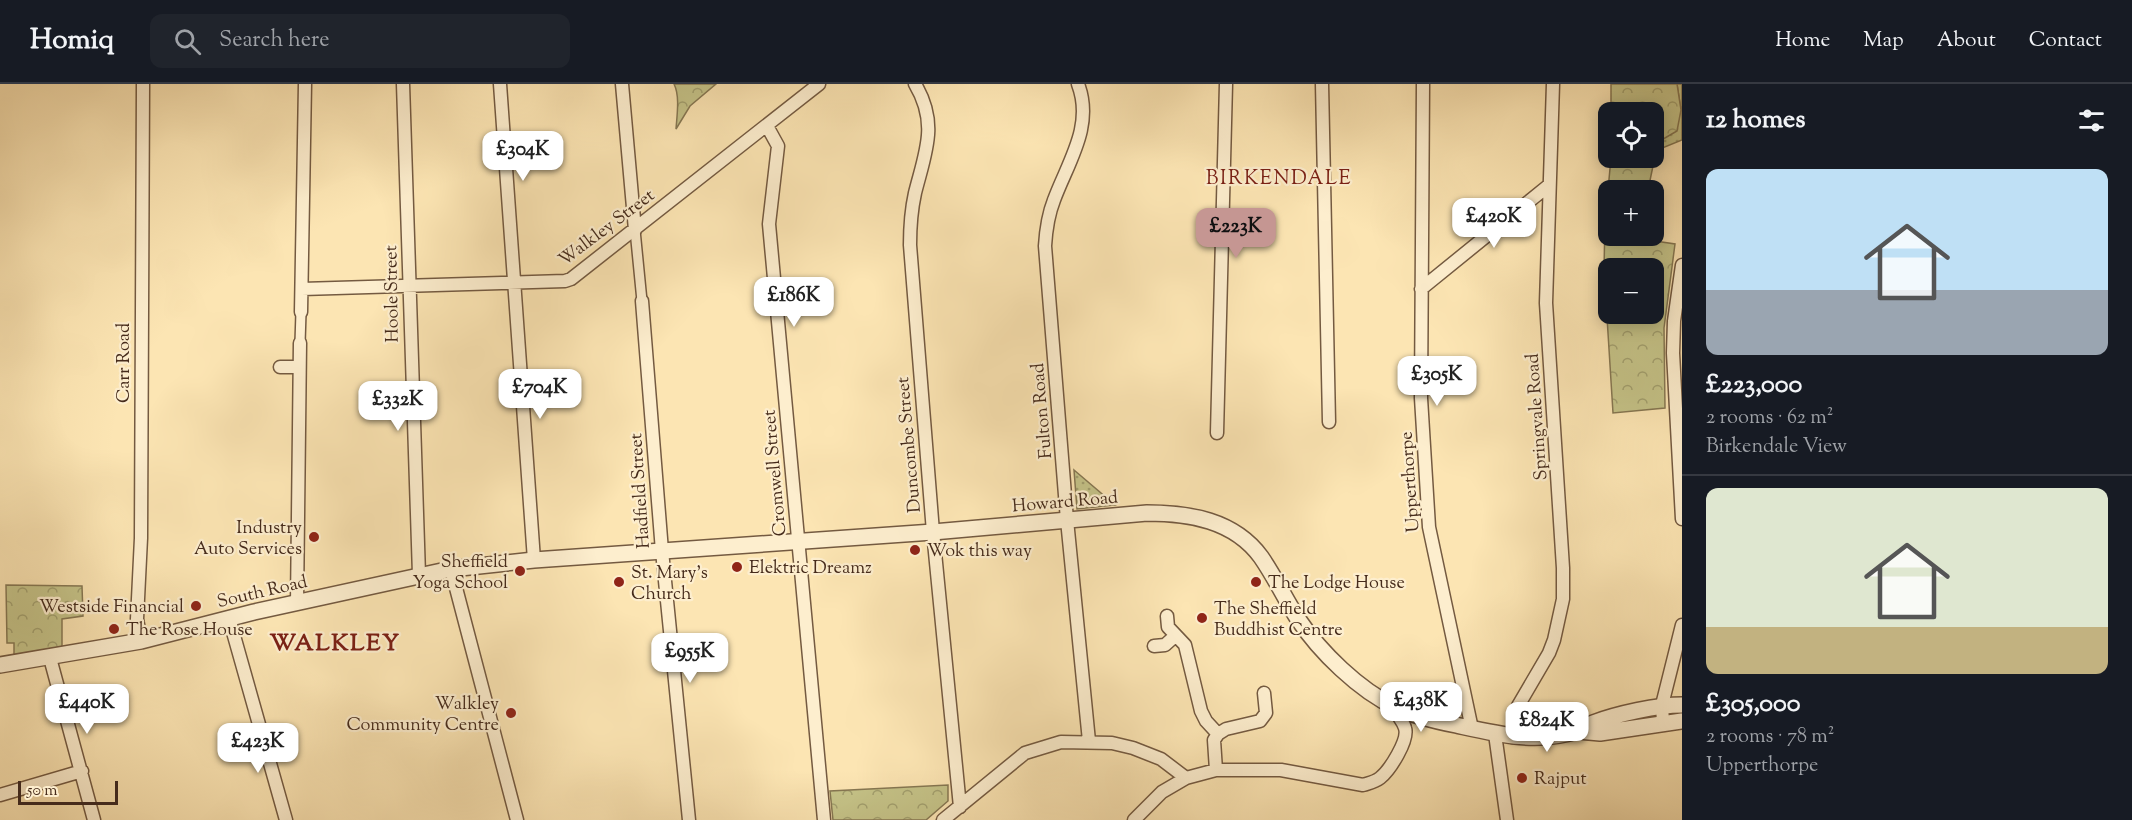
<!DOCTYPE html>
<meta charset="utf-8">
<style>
:root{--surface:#171b24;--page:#20242c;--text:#f1f3f6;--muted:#9ea1a6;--line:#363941;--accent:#c59692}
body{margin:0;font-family:"Sorts Mill Goudy",serif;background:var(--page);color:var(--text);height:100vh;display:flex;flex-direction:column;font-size:22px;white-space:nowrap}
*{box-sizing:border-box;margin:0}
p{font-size:20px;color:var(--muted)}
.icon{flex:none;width:33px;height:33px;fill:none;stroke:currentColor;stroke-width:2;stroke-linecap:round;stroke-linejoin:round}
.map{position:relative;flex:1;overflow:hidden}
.details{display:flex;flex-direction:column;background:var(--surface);width:450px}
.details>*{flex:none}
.buttons{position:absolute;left:1598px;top:18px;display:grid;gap:12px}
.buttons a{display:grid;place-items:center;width:66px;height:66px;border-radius:12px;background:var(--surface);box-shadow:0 3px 15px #0003;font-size:30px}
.scale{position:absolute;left:18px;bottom:15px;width:100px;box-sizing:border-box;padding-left:6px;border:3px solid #462b1b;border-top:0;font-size:16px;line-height:21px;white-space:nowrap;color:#462b1b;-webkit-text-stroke:4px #fdeece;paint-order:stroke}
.price{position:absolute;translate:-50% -51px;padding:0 14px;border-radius:12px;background:#fff;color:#222;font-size:20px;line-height:39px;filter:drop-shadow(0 2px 3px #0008)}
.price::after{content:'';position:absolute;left:50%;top:36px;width:18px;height:14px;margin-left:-9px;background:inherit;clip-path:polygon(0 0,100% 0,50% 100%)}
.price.selected{background:var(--accent);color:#111}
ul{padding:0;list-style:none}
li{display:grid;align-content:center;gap:12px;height:318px;padding:0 24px}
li+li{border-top:2px solid var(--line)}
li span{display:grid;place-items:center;height:186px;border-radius:12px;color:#555}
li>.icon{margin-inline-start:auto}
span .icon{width:108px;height:108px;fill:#fffc;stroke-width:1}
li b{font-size:26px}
h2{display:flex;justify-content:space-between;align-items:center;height:72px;padding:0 24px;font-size:26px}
header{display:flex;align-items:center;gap:36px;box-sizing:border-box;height:84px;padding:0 30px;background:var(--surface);border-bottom:2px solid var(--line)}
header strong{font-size:28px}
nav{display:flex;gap:33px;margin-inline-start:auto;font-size:21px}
.search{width:420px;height:54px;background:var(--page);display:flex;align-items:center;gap:15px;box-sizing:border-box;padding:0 21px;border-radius:12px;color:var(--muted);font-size:22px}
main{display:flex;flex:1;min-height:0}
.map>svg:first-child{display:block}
</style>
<header>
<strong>Homiq</strong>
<div class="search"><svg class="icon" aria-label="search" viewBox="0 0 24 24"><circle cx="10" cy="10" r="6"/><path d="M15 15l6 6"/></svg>Search here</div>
<nav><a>Home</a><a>Map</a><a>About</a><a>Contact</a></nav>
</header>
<main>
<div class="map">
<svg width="1682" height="736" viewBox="0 0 1682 736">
<defs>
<pattern id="grass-dots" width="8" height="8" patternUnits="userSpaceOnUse" patternTransform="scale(1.5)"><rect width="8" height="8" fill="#c5c388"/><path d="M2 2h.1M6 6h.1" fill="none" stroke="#a29f6e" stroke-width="1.8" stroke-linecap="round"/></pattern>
<pattern id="forest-crowns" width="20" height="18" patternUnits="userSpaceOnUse" patternTransform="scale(1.5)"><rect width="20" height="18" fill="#c5c388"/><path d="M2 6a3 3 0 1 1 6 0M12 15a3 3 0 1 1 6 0" fill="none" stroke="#a29f6e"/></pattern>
</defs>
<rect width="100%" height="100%" fill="#fce5b3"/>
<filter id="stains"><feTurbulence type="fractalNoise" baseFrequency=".00333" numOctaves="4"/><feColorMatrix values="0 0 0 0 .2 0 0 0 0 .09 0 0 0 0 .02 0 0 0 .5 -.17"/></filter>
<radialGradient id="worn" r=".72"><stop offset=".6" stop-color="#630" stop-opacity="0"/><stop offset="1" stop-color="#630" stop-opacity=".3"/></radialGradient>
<path fill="url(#grass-dots)" stroke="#867752" stroke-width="1.5" d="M1677,0H1682V56L1655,67L1658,58L1681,26Z
M1074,386L1115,421L1077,425Z"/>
<path fill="url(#forest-crowns)" stroke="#867752" stroke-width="1.5" fill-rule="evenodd" d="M674,0H716L690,22L676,45C677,31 680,12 674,0Z
M1611,0H1677L1681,26L1677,47L1658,58L1648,106H1608V152H1642L1641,155L1675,160L1664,244L1665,324L1613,329L1604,185L1605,138L1611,74H1653V28H1611ZM1653,184V230H1608V184Z
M6,501L82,502L83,532L62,535V565L14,571V559H7Z
M948,701V717L926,736H833L830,707Z"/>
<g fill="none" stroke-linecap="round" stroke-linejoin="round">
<defs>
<path id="pedestrian" d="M635,146L642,217
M300,259L301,228"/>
<path id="minor" d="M403,0L419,491
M500,0L534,476
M622,0L635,146
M915,0C939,40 925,69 915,109C911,127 910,143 910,161L933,448L960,723
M1078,0C1094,42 1068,78 1054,116C1048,131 1046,146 1045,162L1067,436L1089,657
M1322,0L1329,338
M1423,0L1421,314L1429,443L1472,645
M767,42L778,62L769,140L824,736
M1682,181L1674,237L1673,269L1682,435
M302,205L565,197L571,195L819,0
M1421,205L1548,102
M642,217L662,467L689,736
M301,228L305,0
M280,283H299
M1217,349L1226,0
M451,485L517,736
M297,519L300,259
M1167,532L1168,543L1185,561L1201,627L1206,637L1218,650
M229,534L286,736
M141,557L137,535L141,454L143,0
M1154,562L1165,561L1175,552
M50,574L94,736
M1663,639L1662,621L1682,541
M1495,650L1507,736
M1513,653L1518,622L1549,569L1554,556L1563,515V484L1546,219L1553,0
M1216,686L1214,656L1218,650L1226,645L1260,637L1266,629L1264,609
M0,711L82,687
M943,736L1025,669L1061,658L1112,659L1133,664L1161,675L1186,694
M1134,736L1162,708L1186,694L1216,686H1281L1363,701C1369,699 1375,698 1380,694C1390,686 1409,656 1405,644C1403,636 1396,632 1395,623"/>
<path id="tertiary" d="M0,581L141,557L254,528L451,485L534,476L933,448L1147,429C1189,429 1234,436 1261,473C1275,493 1285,515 1298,535C1320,568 1359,606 1395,623C1414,632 1436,637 1456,641C1497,650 1536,660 1577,647C1583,645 1588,641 1593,639C1617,630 1657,621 1682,621
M1578,647L1600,649L1682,637"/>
</defs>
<use href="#pedestrian" stroke="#745a41" stroke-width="12"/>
<use href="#minor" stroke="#745a41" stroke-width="15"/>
<use href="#tertiary" stroke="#745a41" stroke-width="18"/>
<use href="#pedestrian" stroke="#fdeece" stroke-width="9"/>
<use href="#minor" stroke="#fdeece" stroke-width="12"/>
<use href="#tertiary" stroke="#fdeece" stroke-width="15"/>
</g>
<g fill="#8f2418" stroke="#fdeece" stroke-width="2">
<circle cx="314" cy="453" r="6"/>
<circle cx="915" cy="466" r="6"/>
<circle cx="737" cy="483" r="6"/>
<circle cx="520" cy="487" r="6"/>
<circle cx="619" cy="498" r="6"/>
<circle cx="1256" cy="498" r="6"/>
<circle cx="196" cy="522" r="6"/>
<circle cx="1202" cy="534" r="6"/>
<circle cx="114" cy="545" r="6"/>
<circle cx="511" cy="629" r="6"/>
<circle cx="1522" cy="694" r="6"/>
</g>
<g text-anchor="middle" stroke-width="4.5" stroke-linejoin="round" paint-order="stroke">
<g font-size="18" fill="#462b1b" stroke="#fdeece">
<text transform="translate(606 143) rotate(-37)" y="6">Walkley Street</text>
<text transform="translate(391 210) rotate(-91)" y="6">Hoole Street</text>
<text transform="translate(123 279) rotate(-90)" y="6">Carr Road</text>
<text transform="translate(1041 327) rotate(-95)" y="6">Fulton Road</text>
<text transform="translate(1536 333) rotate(-94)" y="6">Springvale Road</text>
<text transform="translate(908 361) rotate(-95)" y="6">Duncombe Street</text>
<text transform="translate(774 389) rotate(-95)" y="6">Cromwell Street</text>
<text transform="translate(1409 398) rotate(-94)" y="6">Upperthorpe</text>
<text transform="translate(639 407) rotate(-94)" y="6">Hadfield Street</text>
<text transform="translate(1065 417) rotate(-5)" y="6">Howard Road</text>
<text transform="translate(262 507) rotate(-13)" y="6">South Road</text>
</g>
<g font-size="18" fill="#462b1b" stroke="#fdeece" text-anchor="start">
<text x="302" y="449" text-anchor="end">Industry<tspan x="302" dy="21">Auto Services</tspan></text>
<text x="927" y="472">Wok this way</text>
<text x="508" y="483" text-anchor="end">Sheffield<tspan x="508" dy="21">Yoga School</tspan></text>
<text x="749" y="489">Elektric Dreamz</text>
<text x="631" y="494">St. Mary's<tspan x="631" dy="21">Church</tspan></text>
<text x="1268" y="504">The Lodge House</text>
<text x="184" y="528" text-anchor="end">Westside Financial</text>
<text x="1214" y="530">The Sheffield<tspan x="1214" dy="21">Buddhist Centre</tspan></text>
<text x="126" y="551">The Rose House</text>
<text x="499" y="625" text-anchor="end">Walkley<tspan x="499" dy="21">Community Centre</tspan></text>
<text x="1534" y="700">Rajput</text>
</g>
<g font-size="20" letter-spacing="1.5" fill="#7a1f14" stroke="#fdeece">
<text x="1279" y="100">BIRKENDALE</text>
</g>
<g font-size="24" font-weight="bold" letter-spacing="1.5" fill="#7a1f14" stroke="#fdeece">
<text x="335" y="566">WALKLEY</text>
</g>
</g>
<rect width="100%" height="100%" filter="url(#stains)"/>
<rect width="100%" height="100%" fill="url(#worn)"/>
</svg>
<div class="buttons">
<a><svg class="icon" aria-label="locate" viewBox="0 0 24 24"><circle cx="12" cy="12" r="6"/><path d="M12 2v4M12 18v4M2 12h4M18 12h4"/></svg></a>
<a>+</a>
<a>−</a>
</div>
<div class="scale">50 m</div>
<b class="price" style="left:523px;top:98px">£304K</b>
<b class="price" style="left:1494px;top:165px">£420K</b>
<b class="price selected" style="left:1236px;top:175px">£223K</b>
<b class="price" style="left:794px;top:244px">£186K</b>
<b class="price" style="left:1437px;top:323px">£305K</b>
<b class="price" style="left:540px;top:336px">£704K</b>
<b class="price" style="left:398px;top:348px">£332K</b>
<b class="price" style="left:690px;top:600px">£955K</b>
<b class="price" style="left:1421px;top:649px">£438K</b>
<b class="price" style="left:87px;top:651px">£440K</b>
<b class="price" style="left:1547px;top:669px">£824K</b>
<b class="price" style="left:258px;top:690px">£423K</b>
</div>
<section class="details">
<h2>12 homes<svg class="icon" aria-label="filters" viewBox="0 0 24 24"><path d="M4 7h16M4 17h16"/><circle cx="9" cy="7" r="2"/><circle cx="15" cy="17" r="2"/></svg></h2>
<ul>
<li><span style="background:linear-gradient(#bfe0f5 65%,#9aa5b1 0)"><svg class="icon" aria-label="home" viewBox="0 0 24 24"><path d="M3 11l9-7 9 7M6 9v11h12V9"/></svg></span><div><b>£223,000</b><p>2 rooms · 62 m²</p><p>Birkendale View</p></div></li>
<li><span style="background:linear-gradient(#dfe7d0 75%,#c2b280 0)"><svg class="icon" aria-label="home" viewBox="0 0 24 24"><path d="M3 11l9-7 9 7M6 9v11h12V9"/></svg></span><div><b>£305,000</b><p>2 rooms · 78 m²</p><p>Upperthorpe</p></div></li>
</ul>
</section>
</main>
